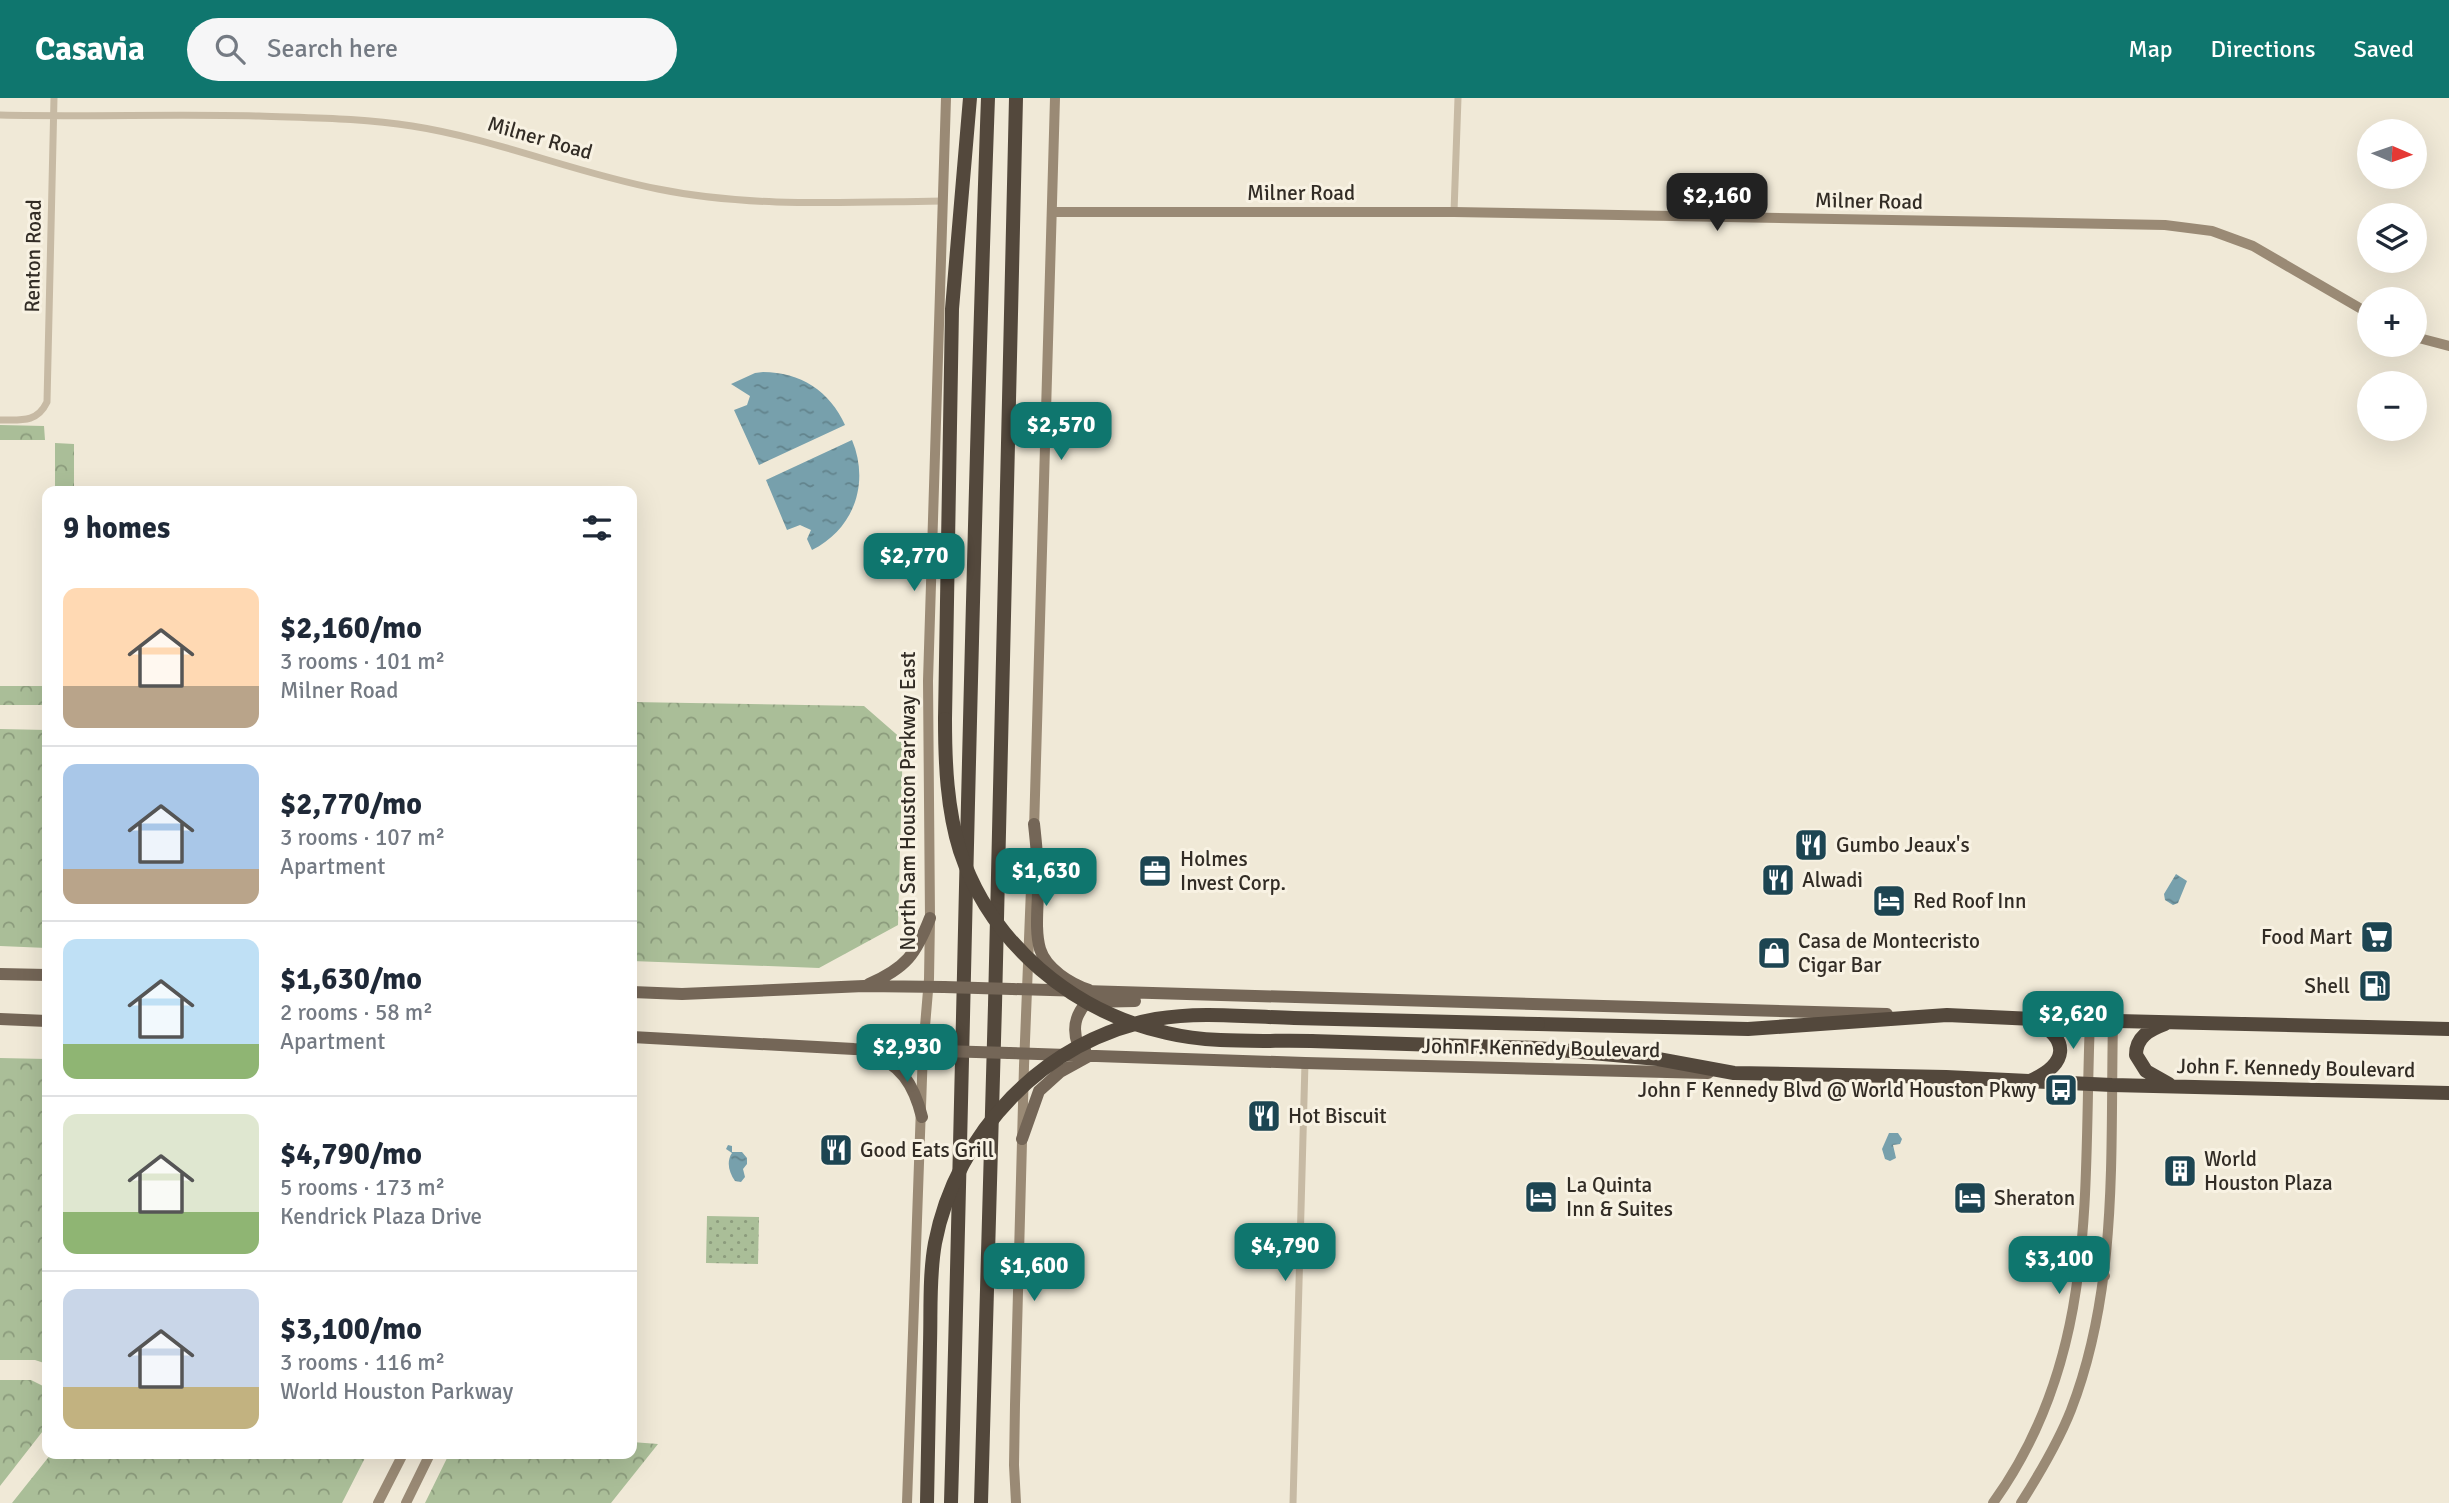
<!DOCTYPE html>
<meta charset="utf-8">
<style>
:root{--surface:#fff;--page:#f6f6f7;--text:#1f2937;--muted:#747a83;--line:#e0e1e3;--accent:#0f766e}
body{margin:0;font-family:Signika,sans-serif;background:var(--page);color:var(--text);height:100vh;display:flex;flex-direction:column;font-size:26px;white-space:nowrap}
*{box-sizing:border-box;margin:0}
p{font-size:23px;color:var(--muted)}
.icon{flex:none;width:38px;height:38px;fill:none;stroke:currentColor;stroke-width:2;stroke-linecap:round;stroke-linejoin:round}
.map{position:relative;flex:1;overflow:hidden}
.details{position:absolute;left:42px;top:388px;width:595px;height:973px;display:flex;flex-direction:column;background:var(--surface);border-radius:14px;box-shadow:0 7px 28px #0002}
.details>*{flex:none}
.needle{width:46px;rotate:92deg}
.fabs{position:absolute;left:2357px;top:21px;display:grid;gap:14px}
.fabs a{display:grid;place-items:center;width:70px;height:70px;border-radius:50%;background:var(--surface);box-shadow:0 7px 28px #0002;font-size:35px}
.price{position:absolute;translate:-50% -60px;padding:0 16px;border-radius:14px;background:var(--accent);color:#fff;font-size:23px;line-height:46px;filter:drop-shadow(0 2px 4px #0008)}
.price::after{content:'';position:absolute;left:50%;top:42px;width:21px;height:16px;margin-left:-10px;background:inherit;clip-path:polygon(0 0,100% 0,50% 100%)}
.price.current{background:#222;color:#fff}
ul{padding:0;list-style:none}
li{display:flex;align-items:center;gap:21px;height:175px;padding:0 21px}
li+li{border-top:2px solid var(--line)}
li span{display:grid;place-items:center;flex:none;width:196px;height:140px;border-radius:14px;color:#555}
li>.icon{margin-inline-start:auto}
span .icon{width:84px;height:84px;fill:#fffc;stroke-width:1}
li b{font-size:30px}
h2{display:flex;justify-content:space-between;align-items:center;height:84px;padding:0 21px;font-size:30px}
header{display:flex;align-items:center;gap:42px;box-sizing:border-box;height:98px;padding:0 35px;background:var(--accent);color:#fff}
header strong{font-size:33px}
nav{display:flex;gap:38px;margin-inline-start:auto;font-size:24px}
.search{width:490px;height:63px;background:var(--page);display:flex;align-items:center;gap:18px;box-sizing:border-box;padding:0 24px;border-radius:38px;color:var(--muted);font-size:26px}
.map>svg:first-child{display:block}
</style>
<header>
<strong>Casavia</strong>
<div class="search"><svg class="icon" aria-label="search" viewBox="0 0 24 24"><circle cx="10" cy="10" r="6"/><path d="M15 15l6 6"/></svg>Search here</div>
<nav><a>Map</a><a>Directions</a><a>Saved</a></nav>
</header>
<div class="map">
<svg width="2449" height="1405" viewBox="0 0 2449 1405">
<defs>
<pattern id="forest-crowns" width="20" height="18" patternUnits="userSpaceOnUse" patternTransform="scale(1.75)"><rect width="20" height="18" fill="#aabe98"/><path d="M2 6a3 3 0 1 1 6 0M12 15a3 3 0 1 1 6 0" fill="none" stroke="#8b9b7c"/></pattern>
<pattern id="park-dots" width="8" height="8" patternUnits="userSpaceOnUse" patternTransform="scale(1.75)"><rect width="8" height="8" fill="#aabe98"/><path d="M2 2h.1M6 6h.1" fill="none" stroke="#8b9b7c" stroke-width="1.8" stroke-linecap="round"/></pattern>
<pattern id="water-ripples" width="26" height="14" patternUnits="userSpaceOnUse" patternTransform="scale(1.75)"><rect width="26" height="14" fill="#77a0ac"/><path d="M2 4q2-2 4 0t4 0M15 11q2-2 4 0t4 0" fill="none" stroke="#62838c"/></pattern>
</defs>
<rect width="100%" height="100%" fill="#f0e9d7"/>
<path fill="url(#forest-crowns)" d="M0,327L44,328L45,342H0Z
M55,345L74,346V394H55Z
M0,588H47V607H0Z
M632,604L864,608L903,642L898,827L819,870L632,863Z
M0,631L47,632V850L0,848Z
M0,960L47,961V1266L35,1262H0Z
M0,1282H31L47,1290L46,1329L0,1388Z
M632,1344L658,1346L611,1405H425L449,1356H632Z
M51,1356H367L342,1405H12Z"/>
<path fill="url(#park-dots)" d="M707,1118L759,1119L758,1166L706,1165Z"/>
<path fill="url(#water-ripples)" d="M763,274C800,274 830,293 845,327L759,367L734,312L747,307L750,298L731,286L755,275Z
M852,342C870,385 854,431 812,452L807,441L811,432L800,427L787,432L766,382Z
M2176,776L2187,783L2178,805L2173,807L2165,802L2164,796Z
M1889,1035H1898L1902,1041L1900,1046L1893,1047L1896,1060L1890,1063L1885,1061L1882,1051Z
M728,1047L732,1048V1054H742L747,1060V1066L743,1071L745,1079L741,1084L735,1083C729,1074 726,1064 732,1055L726,1051Z"/>
<g fill="none" stroke-linecap="round" stroke-linejoin="round">
<path stroke="#c7baa4" stroke-width="7" d="M0,17C86,19 173,16 259,18C311,20 361,20 412,28C496,41 575,75 658,91C751,110 849,104 943,103
M1454,114L1458,0
M0,322C21,322 37,325 47,304L54,0
M1293,1405L1305,965"/>
<path stroke="#9a8a75" stroke-width="10" d="M1052,114H1454L2165,127L2212,133L2253,148L2370,216
M2415,239L2449,248
M1034,732L1055,0
M2080,1175L2105,1178
M378,1405L403,1356
M406,1405L430,1356
M907,1405L923,952L929,881L930,820L928,583L946,0
M1016,1405L1014,1367L1015,1307L1024,968L1032,765
M1993,1405C2099,1258 2083,1093 2090,922
M2021,1405C2040,1375 2058,1345 2071,1312C2119,1188 2110,1053 2113,923"/>
<path stroke="#746657" stroke-width="12" d="M1034,726C1036,744 1038,763 1038,781C1039,803 1034,830 1040,851C1046,871 1071,886 1089,892
M0,876L47,877
M869,886C906,870 916,856 930,820
M1012,891L1887,916
M632,894L682,896L864,888L944,889
M0,921L47,923
M632,939L854,951L943,953
M1085,952L1078,947C1072,930 1075,917 1087,904L1135,903
M868,955C901,965 914,987 922,1019
M1009,955L1305,965L1708,975
M1022,1041L1039,993L1060,974L1089,958"/>
<path stroke="#53483c" stroke-width="14" d="M945,621L952,211L970,0
M1538,926L1748,931L1947,917L2034,921L2449,931
M2165,926C2149,932 2136,939 2136,957L2146,973L2169,986
M1311,943L1537,950L1658,961L1734,975L1946,979L2112,987L2449,995
M2030,983C2068,966 2071,942 2034,922
M951,1405C964,937 971,468 988,0
M981,1405L995,907L1016,0"/>
<path stroke="#746657" stroke-width="12" d="M944,889L1012,891
M943,953L1009,955"/>
<path stroke="#53483c" stroke-width="14" d="M945,621C945,665 947,711 960,753C991,846 1073,914 1167,935C1213,946 1264,942 1311,943
M927,1405C928,1352 929,1299 930,1246C931,1213 929,1178 935,1145C956,1035 1045,941 1156,921C1201,913 1249,919 1294,920C1375,922 1457,924 1538,926"/>
</g>
<defs>
<symbol id="restaurant-square" viewBox="-11 -11 22 22"><rect x="-9" y="-9" width="18" height="18" rx="4" fill="#1d4552" stroke="#f8f2e3"/><path d="M-5-6h1v4h1v-4h1v4h1v-4h1v5L-1.5 .5V6h-2V.5L-5-1ZM5-6V6H3V1.5H1.5Q1.5-4 5-6Z" fill="#fff"/></symbol>
<symbol id="office-square" viewBox="-11 -11 22 22"><rect x="-9" y="-9" width="18" height="18" rx="4" fill="#1d4552" stroke="#f8f2e3"/><path d="M-6-3h4V-5.5h4V-3h4V5H-6ZM-1-4.5V-3h2v-1.5ZM-6 0V1H6V0Z" fill="#fff"/></symbol>
<symbol id="hotel-square" viewBox="-11 -11 22 22"><rect x="-9" y="-9" width="18" height="18" rx="4" fill="#1d4552" stroke="#f8f2e3"/><path d="M-6-4.5h1.5V1H6V5H4.5V3h-9V5H-6ZM-4 0a1.8 1.8 0 1 1 3.6 0ZM.5 0V-2.5h3Q6-2.5 6 0Z" fill="#fff"/></symbol>
<symbol id="supermarket-square" viewBox="-11 -11 22 22"><rect x="-9" y="-9" width="18" height="18" rx="4" fill="#1d4552" stroke="#f8f2e3"/><path d="M-6-5.5h2.5l.6 2H6L4.5 2H-2.5L-4.4-4H-6ZM-1.5 3.2a1.3 1.3 0 1 0 .1 0ZM3 3.2a1.3 1.3 0 1 0 .1 0Z" fill="#fff"/></symbol>
<symbol id="shop-square" viewBox="-11 -11 22 22"><rect x="-9" y="-9" width="18" height="18" rx="4" fill="#1d4552" stroke="#f8f2e3"/><path d="M-5-2.5h2.3a2.7 3.5 0 0 1 5.4 0H5L5.5 6h-11ZM-1.5-2.5h3a1.5 2.3 0 0 0-3 0Z" fill="#fff"/></symbol>
<symbol id="fuel-square" viewBox="-11 -11 22 22"><rect x="-9" y="-9" width="18" height="18" rx="4" fill="#1d4552" stroke="#f8f2e3"/><path d="M-5.5-6h7V0h2V4h1.3V-2.5L3-4.5l.8-.8L6-3V5H2.5V1h-1V6h-7ZM-4.2-4.7v3.2H.2V-4.7Z" fill="#fff"/></symbol>
<symbol id="bus-square" viewBox="-11 -11 22 22"><rect x="-9" y="-9" width="18" height="18" rx="4" fill="#1d4552" stroke="#f8f2e3"/><path d="M-5-6H5V4H4V6H2V4H-2V6H-4V4H-5ZM-3.5-4V0h7V-4ZM-3.5 1.2v1.5H-2V1.2ZM2 1.2v1.5H3.5V1.2Z" fill="#fff"/></symbol>
<symbol id="building-square" viewBox="-11 -11 22 22"><rect x="-9" y="-9" width="18" height="18" rx="4" fill="#1d4552" stroke="#f8f2e3"/><path d="M-4-6H4V6H1V3H-1V6H-4ZM-2.5-4.3h1.7v1.8h-1.7ZM.8-4.3h1.7v1.8H.8ZM-2.5-1h1.7V.8h-1.7ZM.8-1h1.7V.8H.8Z" fill="#fff"/></symbol>
</defs>
<g fill-rule="evenodd">
<use href="#restaurant-square" x="1792" y="728" width="38" height="38"/>
<use href="#office-square" x="1136" y="754" width="38" height="38"/>
<use href="#restaurant-square" x="1759" y="763" width="38" height="38"/>
<use href="#hotel-square" x="1870" y="784" width="38" height="38"/>
<use href="#supermarket-square" x="2358" y="820" width="38" height="38"/>
<use href="#shop-square" x="1755" y="836" width="38" height="38"/>
<use href="#fuel-square" x="2356" y="869" width="38" height="38"/>
<use href="#bus-square" x="2042" y="973" width="38" height="38"/>
<use href="#restaurant-square" x="1245" y="999" width="38" height="38"/>
<use href="#restaurant-square" x="817" y="1033" width="38" height="38"/>
<use href="#building-square" x="2161" y="1054" width="38" height="38"/>
<use href="#hotel-square" x="1522" y="1080" width="38" height="38"/>
<use href="#hotel-square" x="1951" y="1081" width="38" height="38"/>
</g>
<g text-anchor="middle" stroke-width="6" stroke-linejoin="round" paint-order="stroke">
<g font-size="21" fill="#322c25" stroke="#f8f2e3">
<text transform="translate(540 40) rotate(16)" y="7">Milner Road</text>
<text x="1301" y="102">Milner Road</text>
<text transform="translate(1869 103) rotate(1)" y="7">Milner Road</text>
<text transform="translate(33 158) rotate(-89)" y="7">Renton Road</text>
<text transform="translate(908 703) rotate(-90)" y="7">North Sam Houston Parkway East</text>
<text transform="translate(1541 950) rotate(1)" y="7">John F. Kennedy Boulevard</text>
<text transform="translate(2296 970) rotate(1)" y="7">John F. Kennedy Boulevard</text>
</g>
<g font-size="21" fill="#322c25" stroke="#f8f2e3" text-anchor="start">
<text x="1836" y="754">Gumbo Jeaux's</text>
<text x="1180" y="768">Holmes<tspan x="1180" dy="24">Invest Corp.</tspan></text>
<text x="1802" y="789">Alwadi</text>
<text x="1913" y="810">Red Roof Inn</text>
<text x="2352" y="846" text-anchor="end">Food Mart</text>
<text x="1798" y="850">Casa de Montecristo<tspan x="1798" dy="24">Cigar Bar</tspan></text>
<text x="2350" y="895" text-anchor="end">Shell</text>
<text x="2036" y="999" text-anchor="end">John F Kennedy Blvd @ World Houston Pkwy</text>
<text x="1288" y="1025">Hot Biscuit</text>
<text x="860" y="1059">Good Eats Grill</text>
<text x="2204" y="1068">World<tspan x="2204" dy="24">Houston Plaza</tspan></text>
<text x="1566" y="1094">La Quinta<tspan x="1566" dy="24">Inn &amp; Suites</tspan></text>
<text x="1994" y="1107">Sheraton</text>
</g>
</g>
</svg>
<div class="fabs">
<a><svg class="needle" viewBox="-14 -14 28 28"><path d="M0-13l5 13h-10z" fill="#e53935"/><path d="M0 13l5-13h-10z" fill="#747a83"/></svg></a>
<a><svg class="icon" aria-label="layers" viewBox="0 0 24 24"><path d="M12 4l9 5-9 5-9-5zM3 14l9 5 9-5"/></svg></a>
<a>+</a>
<a>−</a>
</div>
<b class="price current" style="left:1717px;top:135px">$2,160</b>
<b class="price" style="left:1061px;top:364px">$2,570</b>
<b class="price" style="left:914px;top:495px">$2,770</b>
<b class="price" style="left:1046px;top:810px">$1,630</b>
<b class="price" style="left:2073px;top:953px">$2,620</b>
<b class="price" style="left:907px;top:986px">$2,930</b>
<b class="price" style="left:1285px;top:1185px">$4,790</b>
<b class="price" style="left:2059px;top:1198px">$3,100</b>
<b class="price" style="left:1034px;top:1205px">$1,600</b>
<section class="details">
<h2>9 homes<svg class="icon" aria-label="filters" viewBox="0 0 24 24"><path d="M4 7h16M4 17h16"/><circle cx="9" cy="7" r="2"/><circle cx="15" cy="17" r="2"/></svg></h2>
<ul>
<li><span style="background:linear-gradient(#ffd9b3 70%,#b9a48a 0)"><svg class="icon" aria-label="home" viewBox="0 0 24 24"><path d="M3 11l9-7 9 7M6 9v11h12V9"/></svg></span><div><b>$2,160/mo</b><p>3 rooms · 101 m²</p><p>Milner Road</p></div></li>
<li><span style="background:linear-gradient(#a9c7e8 75%,#b9a48a 0)"><svg class="icon" aria-label="home" viewBox="0 0 24 24"><path d="M3 11l9-7 9 7M6 9v11h12V9"/></svg></span><div><b>$2,770/mo</b><p>3 rooms · 107 m²</p><p>Apartment</p></div></li>
<li><span style="background:linear-gradient(#bfe0f5 75%,#8fb573 0)"><svg class="icon" aria-label="home" viewBox="0 0 24 24"><path d="M3 11l9-7 9 7M6 9v11h12V9"/></svg></span><div><b>$1,630/mo</b><p>2 rooms · 58 m²</p><p>Apartment</p></div></li>
<li><span style="background:linear-gradient(#dfe7d0 70%,#8fb573 0)"><svg class="icon" aria-label="home" viewBox="0 0 24 24"><path d="M3 11l9-7 9 7M6 9v11h12V9"/></svg></span><div><b>$4,790/mo</b><p>5 rooms · 173 m²</p><p>Kendrick Plaza Drive</p></div></li>
<li><span style="background:linear-gradient(#c9d6e8 70%,#c2b280 0)"><svg class="icon" aria-label="home" viewBox="0 0 24 24"><path d="M3 11l9-7 9 7M6 9v11h12V9"/></svg></span><div><b>$3,100/mo</b><p>3 rooms · 116 m²</p><p>World Houston Parkway</p></div></li>
</ul>
</section>
</div>
